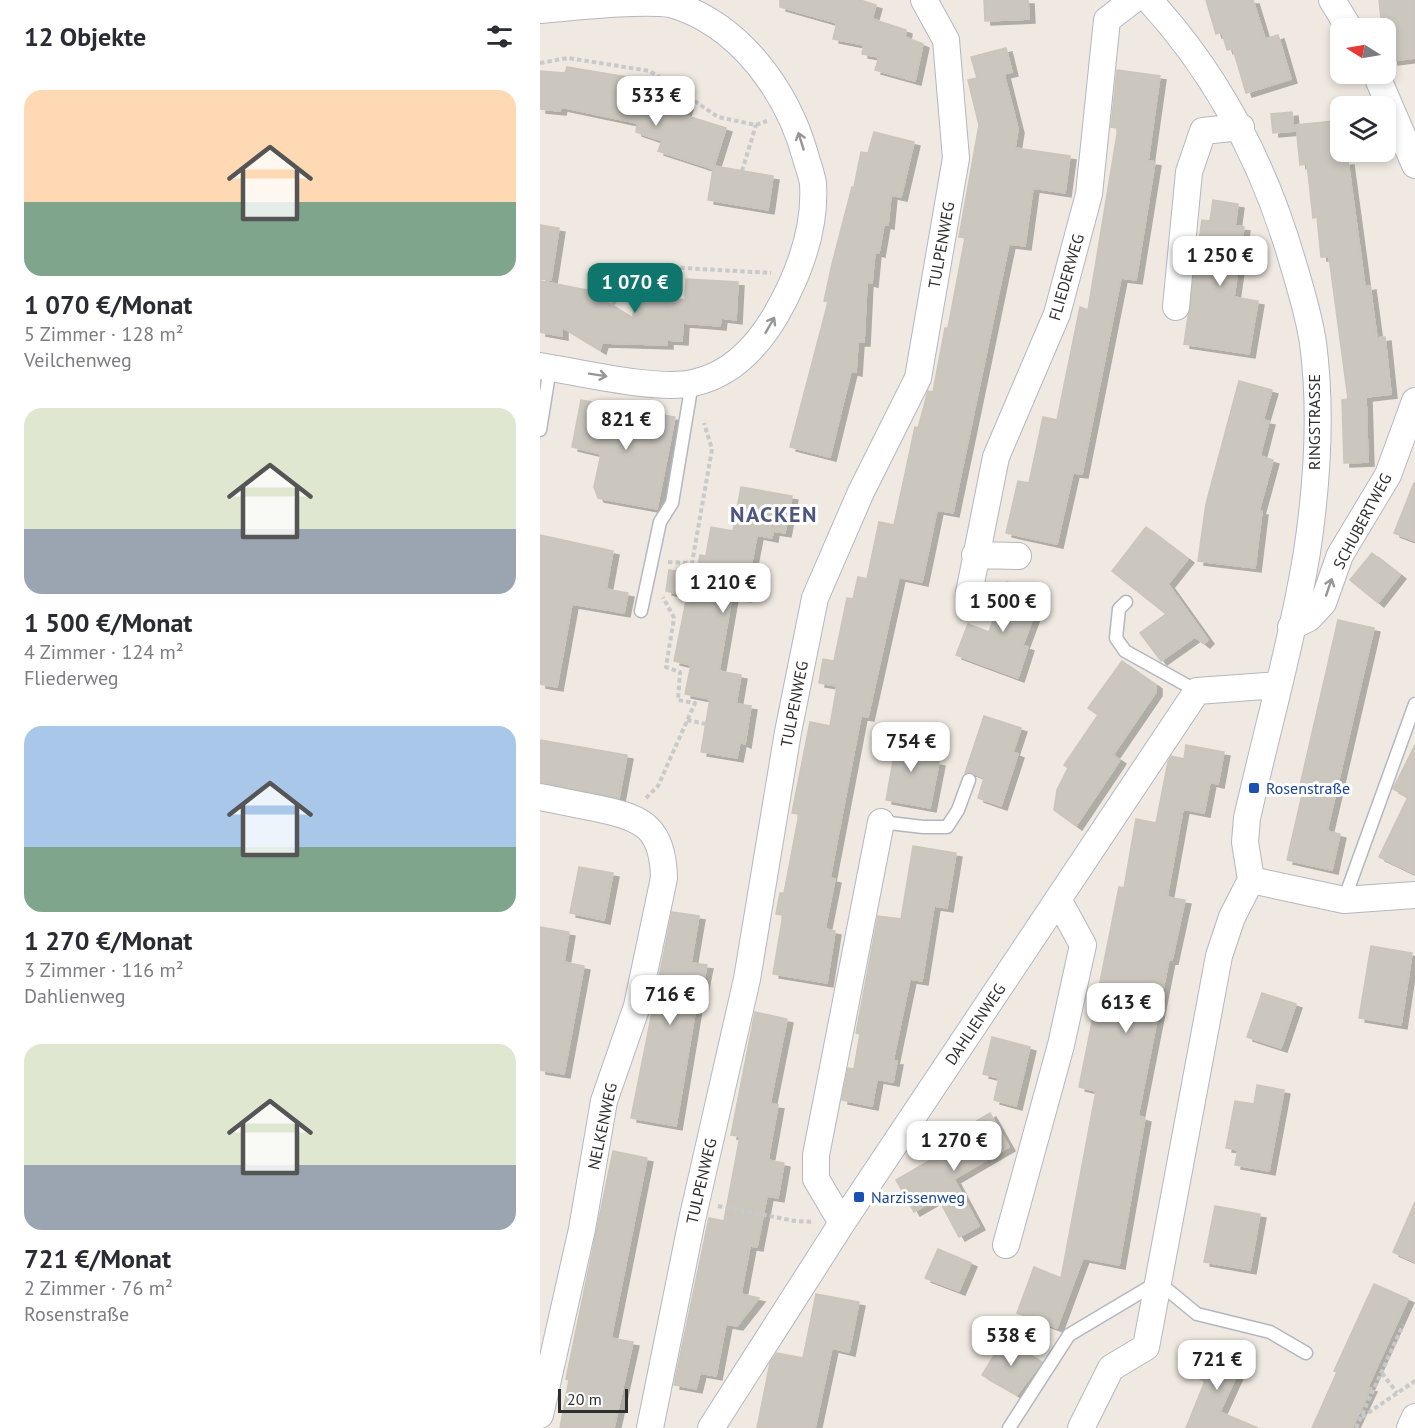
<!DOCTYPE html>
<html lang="de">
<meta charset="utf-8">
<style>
:root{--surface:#fff;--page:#f7f7f7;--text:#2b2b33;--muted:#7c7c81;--accent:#0f766e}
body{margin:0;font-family:"PT Sans",sans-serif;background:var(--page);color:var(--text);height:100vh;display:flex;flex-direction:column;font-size:22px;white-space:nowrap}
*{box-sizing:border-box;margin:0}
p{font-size:20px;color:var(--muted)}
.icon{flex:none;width:33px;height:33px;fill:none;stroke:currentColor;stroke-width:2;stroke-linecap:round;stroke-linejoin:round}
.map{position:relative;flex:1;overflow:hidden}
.drawer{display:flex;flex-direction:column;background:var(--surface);width:540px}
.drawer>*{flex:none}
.needle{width:39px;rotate:281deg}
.fabs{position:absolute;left:790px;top:18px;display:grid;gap:12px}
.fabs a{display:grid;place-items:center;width:66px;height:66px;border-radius:12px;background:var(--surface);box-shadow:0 3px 9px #0003;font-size:30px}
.scale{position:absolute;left:18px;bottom:15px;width:70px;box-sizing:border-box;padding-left:6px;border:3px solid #2e2e2e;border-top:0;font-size:16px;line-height:21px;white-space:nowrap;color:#2e2e2e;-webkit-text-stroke:4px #fff;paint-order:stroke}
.price{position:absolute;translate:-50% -51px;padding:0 14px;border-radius:12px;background:#fff;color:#222;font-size:20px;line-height:39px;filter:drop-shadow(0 2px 3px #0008)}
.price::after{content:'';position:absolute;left:50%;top:36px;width:18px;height:14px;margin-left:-9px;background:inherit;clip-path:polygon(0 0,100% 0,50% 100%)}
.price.active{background:var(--accent);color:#fff}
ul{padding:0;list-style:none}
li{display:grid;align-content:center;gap:12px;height:318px;padding:0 24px}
li span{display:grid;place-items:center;height:186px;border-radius:18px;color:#555}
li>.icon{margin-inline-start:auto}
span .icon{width:108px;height:108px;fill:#fffc;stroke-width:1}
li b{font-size:26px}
h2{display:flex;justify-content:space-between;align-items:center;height:72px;padding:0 24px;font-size:26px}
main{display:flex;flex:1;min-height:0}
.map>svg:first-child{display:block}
</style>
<main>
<section class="drawer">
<h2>12 Objekte<svg class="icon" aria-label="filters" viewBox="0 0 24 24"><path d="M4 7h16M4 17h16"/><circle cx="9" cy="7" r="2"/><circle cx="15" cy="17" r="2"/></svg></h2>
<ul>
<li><span style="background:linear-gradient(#ffd9b3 60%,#7fa58c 0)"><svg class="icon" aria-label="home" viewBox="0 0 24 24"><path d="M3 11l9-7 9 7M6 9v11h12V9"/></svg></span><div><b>1 070 €/Monat</b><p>5 Zimmer · 128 m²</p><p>Veilchenweg</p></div></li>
<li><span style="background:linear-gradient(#dfe7d0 65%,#9aa5b1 0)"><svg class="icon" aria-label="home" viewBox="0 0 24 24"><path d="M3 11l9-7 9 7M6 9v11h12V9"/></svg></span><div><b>1 500 €/Monat</b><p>4 Zimmer · 124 m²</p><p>Fliederweg</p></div></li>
<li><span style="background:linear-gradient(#a9c7e8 65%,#7fa58c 0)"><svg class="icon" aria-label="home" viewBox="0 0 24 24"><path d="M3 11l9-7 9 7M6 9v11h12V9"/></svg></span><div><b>1 270 €/Monat</b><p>3 Zimmer · 116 m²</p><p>Dahlienweg</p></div></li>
<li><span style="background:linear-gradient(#dfe7d0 65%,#9aa5b1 0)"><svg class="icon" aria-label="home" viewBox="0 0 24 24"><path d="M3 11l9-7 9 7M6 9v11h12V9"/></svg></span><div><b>721 €/Monat</b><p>2 Zimmer · 76 m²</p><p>Rosenstraße</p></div></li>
</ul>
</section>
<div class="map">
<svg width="875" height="1428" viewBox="0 0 875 1428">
<defs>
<filter id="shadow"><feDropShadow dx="6" dy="4" stdDeviation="0" flood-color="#0004"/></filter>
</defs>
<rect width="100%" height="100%" fill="#efe9e1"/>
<path fill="#cbc7bf" stroke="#cbc5ba" stroke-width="1.5" filter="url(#shadow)" d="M240,0H320L336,5L332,19L366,30L365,37L383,44L375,81L335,70L339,57L322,54L324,45L293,39L297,23L240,7Z
M444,0H488L489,19L445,21Z
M666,0H713L725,39L738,35L751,79L706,93L693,49L687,50L682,32L676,34Z
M839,0H875V58L852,61L848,28H842Z
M466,48L472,72L464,74L478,129L475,148L530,156L525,193L493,188L485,246L469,244L413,513L397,510L382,582L359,577L328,717L321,716L290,878L295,879L285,929L295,931L287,983L233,974L243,915L236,914L240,893H244L259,814L252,813L270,722L290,726L297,686L279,683L283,659L294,661L307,598L313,599L318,577L327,579L339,522L354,525L375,427L378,428L388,391L393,392L405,328H408L425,238L419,237L439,125L428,80L437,78L431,57Z
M27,67L106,80L104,92L147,106L144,115L186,128L174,166L233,176L228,210L168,200L173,169L118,151L122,141L96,132L97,123L21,107L20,111L0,109V71L25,73Z
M577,70L620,76L608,161L615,162L596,280L581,278L542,474L533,473L517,544L466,533L478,481L489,483L503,417L517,420L540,307L548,310L578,128L571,127Z
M752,112L754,131L733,133L731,114Z
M793,121L798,162L808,161L825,287L830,286L837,338L845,337L851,394L826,397L828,462L804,463L802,400L808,399L789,257H781L777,217L773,218L767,164L760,165L756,125Z
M334,132L374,142L361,197L351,195L348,225L344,224L339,253L335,252L332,283L327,282L324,342H318L316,372L311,371L290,457L250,447L288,302L284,301L292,264L312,187H314L321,152L328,153Z
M673,200L698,204L695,226L704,227L694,297L718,301L709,354L644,344L662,220L670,221Z
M0,225L19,228L11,280L0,279Z
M146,279L198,282L196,320L181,318L180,326L143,323L142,341L127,340V345L62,343L60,350L22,327V336L0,332V281L47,290L93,318L94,298L145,300Z
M699,381L732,390L723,420L729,421L720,456L733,460L719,511H722L715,568L658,561L666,504Z
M41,400L135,417L117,509L58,498L54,487L61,454L32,447Z
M874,483H875V541L854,533Z
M201,487L252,496L245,533L233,531L232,538L217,535L205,598L192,596L179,671L201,675L196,704L211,706L205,744L200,742L197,758L161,752L170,699L145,694L151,665L134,661L147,596L126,591L129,570L156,575L160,555L166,556L171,527L193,531Z
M606,527L648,559L628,584L668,640L664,644L655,637L621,661L600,633L626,614L572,571Z
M0,535L73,551L66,589L88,593L84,613L32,604L17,687L0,684Z
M832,553L860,575L838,603L810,580Z
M467,582L502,594L483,645L488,647L478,678L416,655L428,624L449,632Z
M798,620L834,628L787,831L800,834L792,870L747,860L762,795L758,794Z
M582,661L616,685V692L573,755L580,760L536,826L514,810L517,790L528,768L524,765L558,715L548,708Z
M444,716L481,728L473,752L478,754L461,806L438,798L444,778L431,772L425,773Z
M359,728L381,733L377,758L399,762L390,808L346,800Z
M0,740L87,755L79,798L0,782Z
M646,745L684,752L678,784L670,782L664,813L643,809L627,897L645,900L632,960L629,959L598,1116L605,1118L579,1265L543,1258L517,1328L477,1313L494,1267L521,1278L556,1091L539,1087L579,887L584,888L596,819L616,823L628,762L631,756L644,759Z
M875,745V874L839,857L868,797L853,789Z
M373,846L416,853L407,908L394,906L382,981L370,979L353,1061H357L353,1082L337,1079L332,1106L302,1100L308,1068L314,1069L320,1034L316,1033L338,916L361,919Z
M39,867L73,873L64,920L30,913Z
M132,912L159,916L151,963L167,965L162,989H159L136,1126L91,1118Z
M0,927L29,932L24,962L44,966L24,1074L0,1070Z
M831,946L872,953L861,1025L819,1018Z
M722,993L756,1004L741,1048L707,1037Z
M215,1012L247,1019L230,1104L238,1105L228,1160L244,1163L238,1198L227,1196L217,1247L210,1246L201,1294L219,1298L197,1326L186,1324L176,1376L160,1373L156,1389L134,1385L169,1218L184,1221L200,1136L191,1135Z
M452,1037L490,1047L476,1106L454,1100L459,1078L443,1074Z
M717,1085L744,1090L729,1171L695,1165L698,1150L686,1148L695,1101L714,1104Z
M450,1113L469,1147L414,1179L439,1226L419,1237L398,1198L374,1212L356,1180L408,1150L403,1141Z
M73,1151L107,1158L71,1338L93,1342L74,1428H20L29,1380L26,1379Z
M875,1202V1262L853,1252Z
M675,1206L720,1214L710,1270L664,1262Z
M398,1249L431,1263L419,1291L385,1278Z
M834,1284L868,1299L828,1387L831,1388L812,1428H772L797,1372L794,1371Z
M276,1294L319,1302L309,1352L292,1348L275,1428H217L230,1363L237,1353L263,1358Z
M464,1339L502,1362L477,1395L442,1375Z
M673,1344L704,1359L680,1412L718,1428H646L665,1381L658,1378Z"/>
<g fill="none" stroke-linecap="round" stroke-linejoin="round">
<defs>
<path id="service" d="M0,430L10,368
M586,602L579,609L576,638L585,651L657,691
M101,611L120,522L132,503L152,383
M341,822L383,827H407L418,810L429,780
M804,900L875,704
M469,1428L529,1335L618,1282L657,1314L730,1332L766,1353"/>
<path id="minor" d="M609,0C678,75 723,161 752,260C760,287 769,315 773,343C782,411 777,485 767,552C752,642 727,730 707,818L705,842L711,880
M792,0L809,28
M0,10C36,7 97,0 131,4C200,24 248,92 266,158C268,166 272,175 273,184C276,230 259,274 237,313C218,346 192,375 153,383C116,391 39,372 0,366
M836,74L875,165
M636,307L649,172L663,131L701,127
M435,555L478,556
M429,593L456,457L517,314L549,194L567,20L593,0
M751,627L769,618L783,603L800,555L848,475L875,401
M0,797C20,801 40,805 60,809C104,818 123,829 124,878L97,1006L64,1101L42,1229L0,1415
M711,880L804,900L875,895
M302,1223L276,1179V1155L341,822
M466,1245L521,1045L543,945L519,901
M110,1428L152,1220L207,979L248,732L275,598L321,492L378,378L416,158L406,40L384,0
M171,1428L302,1223L657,691L739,685
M541,1428L571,1368L606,1347L679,956L692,917L711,880
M870,1428L875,1417"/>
</defs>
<use href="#service" stroke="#b4b7c1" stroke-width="15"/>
<use href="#minor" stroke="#b4b7c1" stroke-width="28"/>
<path stroke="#c9c9c9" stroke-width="4" stroke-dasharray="4.5 3" stroke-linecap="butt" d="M0,63L28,58L110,71L178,117L216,125L227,121
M202,171L216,125
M72,305L85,291L123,292L125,267L231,273
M128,562L152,563L172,449L164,423
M147,720L166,724
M106,798L118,786L155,703L138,700L140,672L126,667L134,618L123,597
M178,1206L255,1221L274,1222
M842,1373L857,1393
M822,1417L875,1381
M816,1428L863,1325"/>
<use href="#service" stroke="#fff" stroke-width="12"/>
<use href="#minor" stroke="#fff" stroke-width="26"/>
</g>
<defs><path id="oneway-shaft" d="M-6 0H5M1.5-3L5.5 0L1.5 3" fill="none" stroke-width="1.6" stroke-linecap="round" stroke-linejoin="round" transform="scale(1.5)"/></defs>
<g stroke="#969696">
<use href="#oneway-shaft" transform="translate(261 141) rotate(-107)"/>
<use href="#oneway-shaft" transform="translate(230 325) rotate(-60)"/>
<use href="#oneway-shaft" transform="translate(58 375) rotate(9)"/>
<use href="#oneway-shaft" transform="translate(789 587) rotate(-71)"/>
</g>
<g fill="#1a4fb4" stroke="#fff" stroke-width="2">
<rect x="708" y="782" width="12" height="12" rx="3"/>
<rect x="313" y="1191" width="12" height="12" rx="3"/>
</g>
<g text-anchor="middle" stroke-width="6" stroke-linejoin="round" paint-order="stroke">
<g font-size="16" fill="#2e2e2e" stroke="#fff">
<text transform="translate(401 245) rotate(-80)" y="6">TULPENWEG</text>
<text transform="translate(526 277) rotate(-74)" y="6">FLIEDERWEG</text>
<text transform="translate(774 422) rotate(-90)" y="6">RINGSTRASSE</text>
<text transform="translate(822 521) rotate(-62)" y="6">SCHUBERTWEG</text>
<text transform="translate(254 704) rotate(-79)" y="6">TULPENWEG</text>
<text transform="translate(435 1024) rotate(-56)" y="6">DAHLIENWEG</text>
<text transform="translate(62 1126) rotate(-78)" y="6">NELKENWEG</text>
<text transform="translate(161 1181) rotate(-77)" y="6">TULPENWEG</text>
</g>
<g font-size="16" fill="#164399" stroke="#fff" text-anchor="start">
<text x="726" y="794">Rosenstraße</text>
<text x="331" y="1203">Narzissenweg</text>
</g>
<g font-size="22" font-weight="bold" letter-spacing="1.5" fill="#4d5680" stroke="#fff">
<text x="234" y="522">NACKEN</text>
</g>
</g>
</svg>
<div class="fabs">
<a><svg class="needle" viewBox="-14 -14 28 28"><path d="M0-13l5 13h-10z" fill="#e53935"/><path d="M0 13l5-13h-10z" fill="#7c7c81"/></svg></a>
<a><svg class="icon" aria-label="layers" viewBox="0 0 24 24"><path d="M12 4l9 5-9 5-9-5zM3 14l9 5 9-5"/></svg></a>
</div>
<div class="scale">20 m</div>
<b class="price" style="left:116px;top:127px">533 €</b>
<b class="price" style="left:680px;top:287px">1 250 €</b>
<b class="price active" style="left:95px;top:314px">1 070 €</b>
<b class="price" style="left:86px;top:451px">821 €</b>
<b class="price" style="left:183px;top:614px">1 210 €</b>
<b class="price" style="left:463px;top:633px">1 500 €</b>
<b class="price" style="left:371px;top:773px">754 €</b>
<b class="price" style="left:130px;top:1026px">716 €</b>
<b class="price" style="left:586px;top:1034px">613 €</b>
<b class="price" style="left:414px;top:1172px">1 270 €</b>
<b class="price" style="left:471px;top:1367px">538 €</b>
<b class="price" style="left:677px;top:1391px">721 €</b>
</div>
</main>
